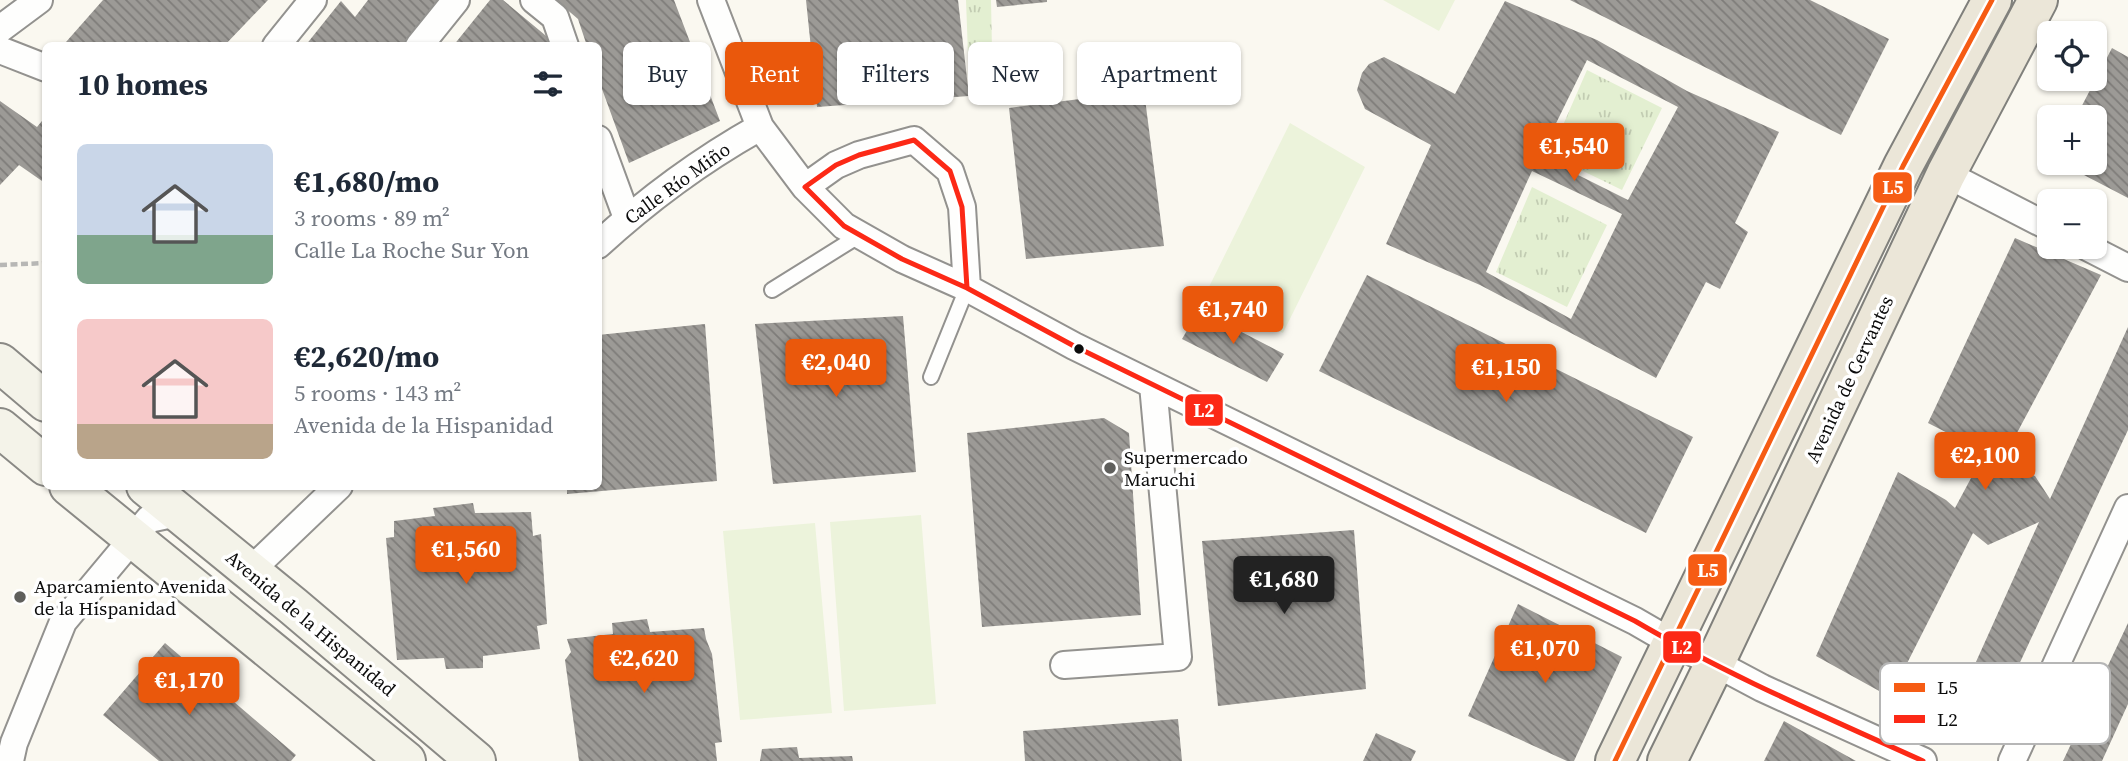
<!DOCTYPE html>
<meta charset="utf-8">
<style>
:root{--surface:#fff;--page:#f6f6f7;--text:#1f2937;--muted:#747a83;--accent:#ea580c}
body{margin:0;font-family:"Source Serif 4",serif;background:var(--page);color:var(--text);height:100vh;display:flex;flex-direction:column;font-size:26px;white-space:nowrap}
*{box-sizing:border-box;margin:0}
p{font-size:23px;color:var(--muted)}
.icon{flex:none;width:38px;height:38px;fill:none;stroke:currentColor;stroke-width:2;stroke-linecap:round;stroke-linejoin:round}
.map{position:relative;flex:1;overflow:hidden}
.side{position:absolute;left:42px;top:42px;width:560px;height:448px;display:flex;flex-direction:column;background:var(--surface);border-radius:10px;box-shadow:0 2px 5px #0004}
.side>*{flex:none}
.guide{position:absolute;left:623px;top:42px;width:665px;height:63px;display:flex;gap:14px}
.controls{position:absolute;left:2037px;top:21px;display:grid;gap:14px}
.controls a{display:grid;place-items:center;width:70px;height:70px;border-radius:10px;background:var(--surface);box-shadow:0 2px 5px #0004;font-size:35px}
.price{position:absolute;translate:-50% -60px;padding:0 16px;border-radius:7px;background:var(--accent);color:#fff;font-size:23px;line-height:46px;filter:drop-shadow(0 2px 4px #0008)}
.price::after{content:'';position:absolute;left:50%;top:42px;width:21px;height:16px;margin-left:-10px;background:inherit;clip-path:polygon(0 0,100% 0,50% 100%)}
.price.active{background:#222;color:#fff}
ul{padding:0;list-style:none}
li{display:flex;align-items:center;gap:21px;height:175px;padding:0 35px}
li span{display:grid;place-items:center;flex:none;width:196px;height:140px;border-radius:10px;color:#555}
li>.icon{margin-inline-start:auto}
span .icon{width:84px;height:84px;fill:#fffc;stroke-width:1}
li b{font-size:30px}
h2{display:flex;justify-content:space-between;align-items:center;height:84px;padding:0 35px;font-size:30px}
.chip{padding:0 24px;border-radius:10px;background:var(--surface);box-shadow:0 2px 5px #0004;font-size:24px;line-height:63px}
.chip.active{background:var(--accent);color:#fff}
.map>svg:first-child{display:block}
</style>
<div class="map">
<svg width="2128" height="761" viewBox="0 0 2128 761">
<defs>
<pattern id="grass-tufts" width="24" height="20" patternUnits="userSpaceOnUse" patternTransform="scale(1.75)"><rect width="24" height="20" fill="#e3efd1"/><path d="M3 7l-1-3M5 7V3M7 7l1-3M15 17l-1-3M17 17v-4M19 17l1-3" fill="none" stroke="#c2ccb2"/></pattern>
<pattern id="building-back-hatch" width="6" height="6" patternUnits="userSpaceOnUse" patternTransform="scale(1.75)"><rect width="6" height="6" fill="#9c9a96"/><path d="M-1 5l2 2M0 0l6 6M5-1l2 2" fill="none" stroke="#7e7c79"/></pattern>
</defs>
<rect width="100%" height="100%" fill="#faf8f0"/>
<path fill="url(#grass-tufts)" d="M966,0H991L992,50L968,55Z
M1587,70L1662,108L1622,190L1550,155Z
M1532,187L1607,225L1567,307L1496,272Z"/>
<path fill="#ecf3db" d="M1383,0H1455L1439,31Z
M1290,123L1365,167L1283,333L1206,293Z
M921,515L936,704L844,711L830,522Z
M815,523L832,713L740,720L723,531Z"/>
<path fill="url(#building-back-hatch)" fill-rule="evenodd" d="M103,0H268L224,46H70L66,42Z
M368,0H439L402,46H305L341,1L355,17Z
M490,0H503L551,40L552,46H453Z
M556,0H674L720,121L629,163L598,78V46H587L578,19Z
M806,0H958L969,96L817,107Z
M996,0H1047V2L997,7Z
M1570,0H1810L1889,39L1841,135Z
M1505,1L1597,40L1687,91L1779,132L1735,223L1748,232L1720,289L1706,282L1656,378L1480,285L1386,244L1431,145L1365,109L1357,90L1362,73L1369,64L1384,57L1455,94ZM1587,60L1678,107L1628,200L1540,156ZM1532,171L1622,214L1571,319L1486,272Z
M2112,48L2128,57V198L2061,163H2095V117H2076Z
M1144,91L1164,246L1026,259L1009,108Z
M0,101L37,127L46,116V176L42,181L19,165L0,185Z
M2015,238L2101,275L2002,461L2035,476L2050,499L2128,327V430L1984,740L1948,724L2039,522L1988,545L1973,533L1890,697L1816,656L1898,472L1946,500L1955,508L1985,452L1928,423Z
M1367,275L1693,437L1646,533L1319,371Z
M1199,310L1284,354L1267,382L1182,339Z
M903,316L916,472L773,484L755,324Z
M705,324L717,481L567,494V486H598V335Z
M1104,418L1129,433L1141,615L982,627L967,433Z
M473,503L475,513L531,512L533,536L541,534L547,624L537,626L540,649L483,656V668L446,669L444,658L397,660L386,538L394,537V521L435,516L433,508Z
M1354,530L1366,689L1218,706L1202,541Z
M1518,604L1622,657L1574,761H1567L1468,716Z
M647,619L650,632L704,628L706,639L712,654L722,742L715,743L717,761H579L565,660L571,652L567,639L613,634L612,623Z
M2128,623V704L2102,761H2063Z
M165,643L296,755L291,761H159L103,715Z
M1178,719L1182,761H1025L1023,731Z
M1784,721L1856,761H1764Z
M1376,733L1416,751L1411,761H1363Z
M797,747L799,758L852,756L853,761H760L762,749Z"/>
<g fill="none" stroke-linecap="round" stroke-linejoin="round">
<defs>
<path id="lane" d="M772,290L860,235
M931,377L967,288"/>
<path id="street" d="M534,0L555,17L565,46
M711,0L760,127L805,187L844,226L902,259L967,288L1074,346L1635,621L1673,643L1715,663L1762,688L1923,761
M0,29L39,0
M276,46L313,0
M419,46L456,0
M0,50L46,68
M598,139L627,218
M1946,174L2049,227
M805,187L836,165L859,155L914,140L950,171L962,207L967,288
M598,245C648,199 701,160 760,127
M2087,247L2128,268
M250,571L339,486
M1064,665L1178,657L1153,385
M10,761L14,743L63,622L149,519L177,513
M2012,761L2128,508"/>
<path id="secondary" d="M0,363L46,402
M0,428L46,466
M69,486L406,761
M146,486L293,606L476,761"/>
<path id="primary" d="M1615,761L1903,166L1992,0
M1667,761L1715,663L1946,174L2038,0"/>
</defs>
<use href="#lane" stroke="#93928f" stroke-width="18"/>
<use href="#street" stroke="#93928f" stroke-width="30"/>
<use href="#secondary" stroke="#8a8985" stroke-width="42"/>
<use href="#primary" stroke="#80807c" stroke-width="42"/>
<path stroke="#b7b7b5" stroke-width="4.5" stroke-dasharray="7 3.5" stroke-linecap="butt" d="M0,265L46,263"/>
<use href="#lane" stroke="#fefefd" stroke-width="14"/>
<use href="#street" stroke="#fefefd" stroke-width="26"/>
<use href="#secondary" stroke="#f4f3e9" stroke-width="38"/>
<use href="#primary" stroke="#ebe6d8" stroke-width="38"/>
<defs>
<path id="bus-1" d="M1615,761L1903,166L1992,0"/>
<path id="bus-2" d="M914,140L950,171L962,207L967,288L902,259L844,226L805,187L836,165L859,155Z
M967,288L1074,346L1635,621C1727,675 1826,717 1923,761"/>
</defs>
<use href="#bus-1" stroke="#fff" stroke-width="10"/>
<use href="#bus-2" stroke="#fff" stroke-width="10"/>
<use href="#bus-1" stroke="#f65c14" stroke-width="5"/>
<use href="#bus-2" stroke="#fc2916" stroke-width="5"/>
</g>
<circle fill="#0c0c0c" stroke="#fff" stroke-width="2.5" cx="1079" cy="349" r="6"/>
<g fill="#5f5f5c" stroke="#fff" stroke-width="2.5">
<circle cx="1110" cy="468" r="7"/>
<circle cx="20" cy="597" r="7"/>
</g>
<g text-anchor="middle" stroke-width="7" stroke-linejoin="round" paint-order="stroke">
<g font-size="19" fill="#0c0c0c" stroke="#fff">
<text transform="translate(677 183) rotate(-36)" y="7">Calle Río Miño</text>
<text transform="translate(1849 379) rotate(-65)" y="7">Avenida de Cervantes</text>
<text transform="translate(311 623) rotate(40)" y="7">Avenida de la Hispanidad</text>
</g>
<g font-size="19" fill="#0c0c0c" stroke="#fff" text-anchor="start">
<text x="1124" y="464">Supermercado<tspan x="1124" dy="22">Maruchi</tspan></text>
<text x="34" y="593">Aparcamiento Avenida<tspan x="34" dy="22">de la Hispanidad</tspan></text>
</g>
</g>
<rect x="1880" y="663" width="230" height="81" rx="10" fill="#fff" stroke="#b6b6b6" stroke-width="2"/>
<rect x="1894" y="683" width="31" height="9" fill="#f65c14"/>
<rect x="1894" y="715" width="31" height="8" fill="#fc2916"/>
<g font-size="19" fill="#0c0c0c">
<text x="1937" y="694">L5</text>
<text x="1937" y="726">L2</text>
</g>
<g stroke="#fff" stroke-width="2.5">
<rect x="1872" y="171" width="41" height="33" rx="7" fill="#f65c14"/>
<rect x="1184" y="393" width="40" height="34" rx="7" fill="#fc2916"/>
<rect x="1687" y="553" width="41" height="34" rx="7" fill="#f65c14"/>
<rect x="1662" y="630" width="40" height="34" rx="7" fill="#fc2916"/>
</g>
<g font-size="19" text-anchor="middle" font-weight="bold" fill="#fff">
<text x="1893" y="194">L5</text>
<text x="1204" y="417">L2</text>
<text x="1708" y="577">L5</text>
<text x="1682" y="654">L2</text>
</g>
</svg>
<div class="controls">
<a><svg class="icon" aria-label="locate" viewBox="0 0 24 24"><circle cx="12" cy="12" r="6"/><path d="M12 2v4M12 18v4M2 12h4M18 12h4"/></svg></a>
<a>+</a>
<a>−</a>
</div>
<b class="price" style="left:1574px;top:183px">€1,540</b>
<b class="price" style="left:1233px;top:346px">€1,740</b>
<b class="price" style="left:836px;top:399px">€2,040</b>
<b class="price" style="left:1506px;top:404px">€1,150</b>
<b class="price" style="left:1985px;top:492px">€2,100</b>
<b class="price" style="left:466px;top:586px">€1,560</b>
<b class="price active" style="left:1284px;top:616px">€1,680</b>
<b class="price" style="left:1545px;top:685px">€1,070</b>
<b class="price" style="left:644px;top:695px">€2,620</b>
<b class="price" style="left:189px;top:717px">€1,170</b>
<div class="guide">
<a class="chip">Buy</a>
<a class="chip active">Rent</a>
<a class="chip">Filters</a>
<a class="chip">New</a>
<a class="chip">Apartment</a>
</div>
<section class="side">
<h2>10 homes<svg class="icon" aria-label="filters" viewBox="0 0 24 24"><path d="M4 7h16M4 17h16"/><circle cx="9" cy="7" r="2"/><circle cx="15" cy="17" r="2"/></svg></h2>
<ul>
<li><span style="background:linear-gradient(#c9d6e8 65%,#7fa58c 0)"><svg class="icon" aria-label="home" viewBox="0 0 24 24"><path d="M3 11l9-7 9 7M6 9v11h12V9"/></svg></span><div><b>€1,680/mo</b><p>3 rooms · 89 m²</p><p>Calle La Roche Sur Yon</p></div></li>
<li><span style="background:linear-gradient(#f6c9c9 75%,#b9a48a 0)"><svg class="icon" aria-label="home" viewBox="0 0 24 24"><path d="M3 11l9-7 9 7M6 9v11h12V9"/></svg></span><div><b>€2,620/mo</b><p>5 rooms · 143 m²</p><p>Avenida de la Hispanidad</p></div></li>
</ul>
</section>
</div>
